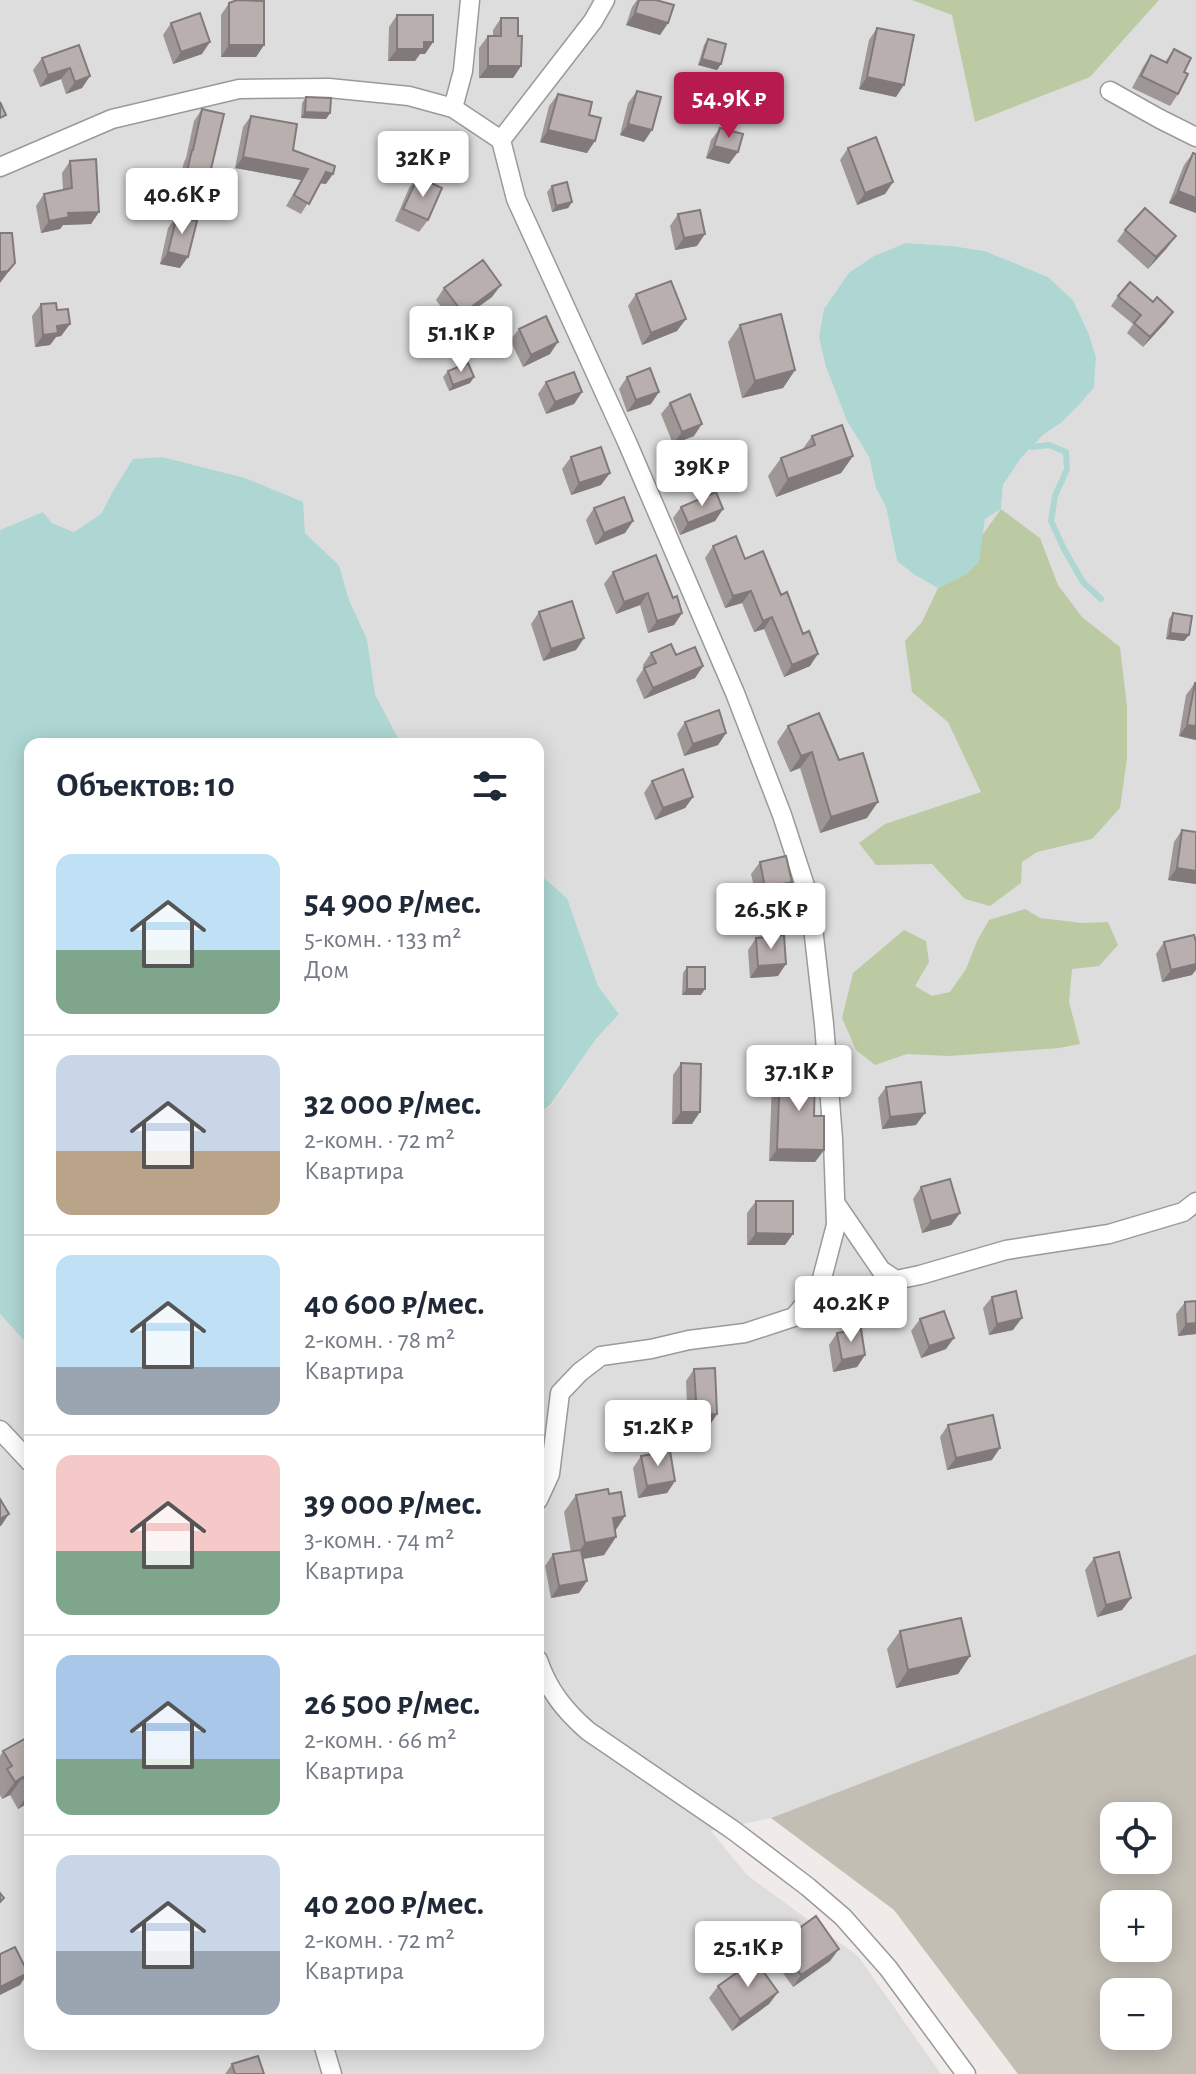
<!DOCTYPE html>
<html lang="ru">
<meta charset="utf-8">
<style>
:root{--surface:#fff;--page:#f2f2f3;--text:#1f2937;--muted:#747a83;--line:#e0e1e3;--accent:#b71a4e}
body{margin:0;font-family:"Alegreya Sans",sans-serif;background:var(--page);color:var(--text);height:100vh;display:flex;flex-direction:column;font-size:30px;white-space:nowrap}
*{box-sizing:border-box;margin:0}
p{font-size:26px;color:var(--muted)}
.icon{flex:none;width:44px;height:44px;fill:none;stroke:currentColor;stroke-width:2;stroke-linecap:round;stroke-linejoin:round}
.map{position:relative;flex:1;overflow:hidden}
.details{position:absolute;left:24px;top:738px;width:520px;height:1312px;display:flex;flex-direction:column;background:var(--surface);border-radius:16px;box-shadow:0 4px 20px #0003}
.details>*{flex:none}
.tools{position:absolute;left:1100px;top:1802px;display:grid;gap:16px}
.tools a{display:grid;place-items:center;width:72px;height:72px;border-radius:16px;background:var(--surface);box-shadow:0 4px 20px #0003;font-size:40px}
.price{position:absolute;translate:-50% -68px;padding:0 18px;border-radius:8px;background:#fff;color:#222;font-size:26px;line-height:52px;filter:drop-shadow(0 2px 4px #0008)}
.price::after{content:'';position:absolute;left:50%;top:48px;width:24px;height:18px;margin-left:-12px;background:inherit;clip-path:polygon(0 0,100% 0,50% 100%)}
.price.selected{background:var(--accent);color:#fff}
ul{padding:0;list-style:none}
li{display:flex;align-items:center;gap:24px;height:200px;padding:0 32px}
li+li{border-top:2px solid var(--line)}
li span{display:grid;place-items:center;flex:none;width:224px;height:160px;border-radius:16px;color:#555}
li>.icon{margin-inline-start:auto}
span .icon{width:96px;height:96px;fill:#fffc;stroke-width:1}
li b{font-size:34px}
h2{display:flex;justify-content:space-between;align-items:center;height:96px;padding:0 32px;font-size:34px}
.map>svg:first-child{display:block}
</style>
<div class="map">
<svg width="1196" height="2074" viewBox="0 0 1196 2074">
<rect width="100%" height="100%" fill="#f0ebe8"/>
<path fill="#deddde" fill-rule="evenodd" d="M0,0H1196V1654L771,1818L711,1831L747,1875L858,1956L941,2074H0V1314L30,1347V2044H538V1115L552,1104L596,1039L619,1014L598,986L567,898L538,873V744H401L375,694L367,639L349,600L339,565L305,533L199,468L162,457L134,459L114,489L101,514L74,532L52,523L43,513L0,530ZM906,243L952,246L985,251L1048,277L1073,300L1088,332L1096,357L1094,386L1079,405L1062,422L1043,435L1021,458L1003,485L1001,509L985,519L981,537L897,561L886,507L876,488L869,457L847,421L826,367Z"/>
<path fill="#c3beb4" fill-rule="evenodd" d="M1196,1654V2074H1018L894,1910L771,1818ZM1114,1816H1158V1860H1114ZM1114,1904H1158V1948H1114ZM1114,1992H1158V2036H1114Z"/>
<path fill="#bbcaa2" d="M912,0H1159L1090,77L975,122L952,15Z
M1001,509L1040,538L1058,585L1082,617L1120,647L1127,707V758L1120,808L1092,839L1037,852L1022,862L1021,883L990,906L965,899L932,864L876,865L859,843L885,824L981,792L948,722L912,692L905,641L922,622L938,588L966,574L979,561L981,537Z
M1025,909L1040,918L1082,923L1108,922L1118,945L1099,966L1072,969L1069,1002L1080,1044L1059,1048L949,1056L907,1054L875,1065L856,1050L842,1018L853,973L904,930L926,941L929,962L915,986L932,996L950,992L966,969L977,941L989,920Z"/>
<path fill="#aed7d3" d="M906,243L952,246L985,251L1048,277L1073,300L1088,332L1096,357L1094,387L1079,405L1062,422L1043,435L1021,458L1003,485L1001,509L985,519L979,561L966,574L938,588L915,575L897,561L886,507L876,488L869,457L847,421L826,367L819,337L824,309L849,273L874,256Z
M162,457L245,478L303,502L305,533L339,565L349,600L367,639L375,694L401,744H30V1347L0,1314V530L43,512L52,523L74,532L101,514L114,489L133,459Z
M538,873L567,898L598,986L619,1014L596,1039L551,1104L538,1115Z"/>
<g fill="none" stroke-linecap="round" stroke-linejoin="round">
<path stroke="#aed7d3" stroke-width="6" d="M1032,447L1049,445L1066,452L1067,469L1055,496L1051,521L1065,551L1083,582L1101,599"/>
<defs>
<path id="street" d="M1110,91L1160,119L1196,137
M453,108L463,71L470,0
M501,140L593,21L605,0
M0,167L112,119L239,89L329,88L409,96L453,108L501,140L516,199L627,442L735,693L782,815L810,901L824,1024L833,1139L836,1225L820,1286L794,1317L745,1333L689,1340L651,1349L601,1356L580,1372L560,1393L550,1474L538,1500
M836,1204L881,1270L896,1280L920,1275L1006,1250L1109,1234L1183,1212L1196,1202
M794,1317L839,1306L896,1280
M0,1430L30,1462
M538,1660C548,1690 565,1711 588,1731L733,1830L808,1887L843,1917L888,1968L966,2074
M323,2044L332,2074"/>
</defs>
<use href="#street" stroke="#9a9a9a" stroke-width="21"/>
<use href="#street" stroke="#fff" stroke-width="18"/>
</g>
<path fill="#9f9696" d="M637,0H656L668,23L660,35L626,25L632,7Z
M229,3L264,45L256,57H221V15Z
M397,15L433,42L425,54H420L415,61H388L389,27Z
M501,18L521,66L513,78H479V48L488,36H493V30Z
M171,23L202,54L173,64L163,35Z
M877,28L896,97L859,89L869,40Z
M708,39L721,64L717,70L698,65L704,45Z
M79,45L90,76L82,88L66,94L61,79L40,87L33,70L42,58Z
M1174,49L1184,72L1178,94L1170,106L1132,88L1143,67L1151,55L1165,62Z
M637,91L644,142L620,135L628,103Z
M558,94L587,153L540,142L549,106Z
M306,97L330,113L326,119L301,118L302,103Z
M202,109L207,186L198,198L176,192L184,162L186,158L194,121Z
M251,116L293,150L326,184L320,183L301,214L286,206L301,180L235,168L243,127Z
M720,128L729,164L706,158L711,140Z
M848,148L893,182L885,194L857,205L840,160Z
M1193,153L1196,213L1169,203L1184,165Z
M70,161L99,212L91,224L63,225L60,229L41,233L36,206L44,194L63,190L62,173Z
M418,177L428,220L419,232L395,221L409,188Z
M552,186L572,202L568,208L552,212L547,192Z
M678,214L697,246L675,250L670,226Z
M177,216L180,268L160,264L168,228Z
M1125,230L1167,248L1148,269L1117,241Z
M444,288L492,297L454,324L436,300Z
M636,294L677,331L642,345L628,306Z
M1118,296L1153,302L1173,312L1166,322L1143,347L1127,333L1133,324L1111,306Z
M41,304L70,324L61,336L56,337L50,345L35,347L32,316Z
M740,325L795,370L783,388L742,398L728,342Z
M519,329L550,354L523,367L510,340Z
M448,371L474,377L470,383L449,391L443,377Z
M627,377L651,404L627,412L619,389Z
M546,382L582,392L574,404L546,414L538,394Z
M670,403L694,436L673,444L661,414Z
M812,436L853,456L841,473L776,497L768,476L781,458L802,450Z
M571,457L601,485L571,495L562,469Z
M681,507L723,509L715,521L680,535L673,518Z
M594,508L633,521L625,533L595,545L586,520Z
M713,546L745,559L781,595L803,634L810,666L784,677L764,629L754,632L742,603L725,608L705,558Z
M613,572L673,598L682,613L674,625L648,633L640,605L616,614L604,584Z
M539,612L584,638L576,650L543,661L531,624Z
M1173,613L1189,635L1184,641L1166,639L1169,619Z
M651,653L676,655L703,666L695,678L644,699L636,680L644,668L643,665Z
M1195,683L1196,740L1179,736L1186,695Z
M685,722L726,733L718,745L684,756L677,734Z
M788,726L839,760L867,818L820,833L800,768L790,772L777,742Z
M652,781L693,797L685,808L655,820L644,793Z
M1182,830L1196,884L1168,880L1174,842Z
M760,862L792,882L784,894L757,900L751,874Z
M756,938L778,976L750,978L748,950Z
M1164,942L1192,975L1162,982L1156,954Z
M687,967L701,995H682L683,973Z
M681,1063L692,1124H672L673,1075Z
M780,1071L814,1116L824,1150L815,1162L769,1161L772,1082Z
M886,1087L916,1125L882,1129L878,1098Z
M921,1187L960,1213L951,1225L922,1233L913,1199Z
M756,1201L793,1234L785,1245H747V1213Z
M992,1297L1013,1330L989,1335L983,1308Z
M1185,1302L1196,1334L1178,1336L1176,1314Z
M920,1319L946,1349L921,1358L911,1331Z
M837,1333L865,1355L857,1367L833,1372L829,1345Z
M694,1369L717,1414L709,1426L688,1427L686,1381Z
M948,1425L992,1460L947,1470L940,1437Z
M641,1456L675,1481L667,1493L638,1498L633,1468Z
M609,1494L625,1516L615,1531L616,1537L604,1555L583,1559L579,1593L551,1598L545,1566L553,1554L571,1552L564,1512L576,1495Z
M1094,1558L1131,1598L1122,1610L1097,1617L1085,1570Z
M900,1631L970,1656L958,1674L896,1688L887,1649Z
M30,1736V1802L18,1809L10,1795L2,1799L0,1795V1756L3,1751Z
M779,1943L830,1961L793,1987L770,1955Z
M718,1986L778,1992L769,2004L732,2031L709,1998Z
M232,2064L264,2074H225Z"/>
<path fill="#827a7a" d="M635,13L668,23L660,35L626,25Z
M210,42L202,54L173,64L181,52Z
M424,42H433L425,54H420L415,61H388L397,49Z
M229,45H264L256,57H221Z
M702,59L721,64L717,70L698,65Z
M488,66H521L513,78H479Z
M70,68L61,79L40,87L48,75Z
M90,76L82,88L66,94L75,82Z
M867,77L904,85L896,97L859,89Z
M305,112L330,113L326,119L301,118Z
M628,124L652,130L644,142L620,135Z
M548,130L595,141L587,153L540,142Z
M714,146L738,152L729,164L706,158Z
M243,157L308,169L301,180L235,168Z
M326,172L333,174L326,184L319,183Z
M185,180L207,186L198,198L176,192Z
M893,182L885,194L857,205L865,193Z
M1178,191L1196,198V213L1169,203Z
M572,202L568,208L552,212L556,206Z
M99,212L91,224L63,225L60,229L41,233L49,221L68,213Z
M705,234L697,246L675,250L684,238Z
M1176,236L1167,248L1148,269L1156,257Z
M168,252L188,257L180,268L160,264Z
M15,263L0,283V273Z
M501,285L492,297L454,324L463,313Z
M1173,312L1166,322L1143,347L1150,337Z
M686,319L677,331L642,345L651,333Z
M70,324L61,336L56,337L50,345L35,347L43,335L57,326Z
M558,342L550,354L523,367L531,355Z
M795,370L783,388L742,398L755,381Z
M474,377L470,383L449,391L453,385Z
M582,392L574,404L546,414L555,402Z
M659,392L651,404L627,412L636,400Z
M702,424L694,436L673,444L682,432Z
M853,456L841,473L776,497L788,479Z
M610,473L601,485L571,495L579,483Z
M723,509L715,521L680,535L688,523Z
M633,521L625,533L595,545L604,533Z
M751,591L742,603L725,608L733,596Z
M648,593L640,605L616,614L624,602Z
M682,613L674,625L648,633L657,621Z
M772,617L764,629L754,632L763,621Z
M1170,633L1189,635L1184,641L1166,639Z
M584,638L576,650L543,661L551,649Z
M818,654L810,666L784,677L792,665Z
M703,666L695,678L644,699L653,688Z
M1187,725L1196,726V740L1179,736Z
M726,733L718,745L684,756L693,744Z
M812,752L800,768L790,772L801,756Z
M693,797L685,808L655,820L663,808Z
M878,802L867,818L820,833L831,817Z
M1177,868L1196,871V884L1168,880Z
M792,882L784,894L757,900L765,888Z
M786,964L778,976L750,978L758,966Z
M1196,964V970L1192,975L1162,982L1171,970Z
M687,989H705L701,995H682Z
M681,1112H700L692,1124H672Z
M925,1113L916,1125L882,1129L890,1117Z
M777,1149L824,1150L815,1162L769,1161Z
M960,1213L951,1225L922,1233L931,1221Z
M756,1233L793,1234L785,1245H747Z
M1022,1318L1013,1330L989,1335L997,1324Z
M1196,1323V1334L1178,1336L1186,1324Z
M954,1338L946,1349L921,1358L929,1346Z
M865,1355L857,1367L833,1372L842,1360Z
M717,1414L709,1426L688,1427L697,1415Z
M1000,1448L992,1460L947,1470L956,1458Z
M675,1481L667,1493L638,1498L647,1486Z
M9,1514L1,1526H0V1519Z
M625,1516L613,1534V1518Z
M616,1537L604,1555L572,1561L585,1543Z
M587,1581L579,1593L551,1598L559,1586Z
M1131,1598L1122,1610L1097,1617L1106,1605Z
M970,1656L958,1674L896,1688L908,1670Z
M23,1777L10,1795L2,1799L15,1782Z
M30,1791V1802L18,1809Z
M839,1949L830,1961L793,1987L801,1975Z
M28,1973L20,1985L0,1995V1987Z
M778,1992L769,2004L732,2031L740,2019Z"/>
<path fill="#b9afae" stroke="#827a7a" stroke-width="2" d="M237,0L264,1V45H229V3Z
M639,0H656L674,5L668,23L635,13Z
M200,13L210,42L181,52L171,23Z
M397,15H433V42H424V49H397Z
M501,18H518V36H522L521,66H488V36H501Z
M877,28L914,35L904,85L867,77Z
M708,39L726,44L721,64L702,59Z
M79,45L90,76L75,82L70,68L48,75L42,58Z
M1174,49L1191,58L1184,72L1188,74L1178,94L1141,76L1151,55L1167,63Z
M637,91L661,97L652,130L628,124Z
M558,94L592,102L589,115L601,118L595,141L548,130Z
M306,97L331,98L330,113L305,112Z
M0,102L6,115L0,118Z
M202,109L224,114L207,186L185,180L192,150H193Z
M251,116L297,124L293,150L335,166L333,174L326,172L309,204L294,195L308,169L243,157Z
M720,128L743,134L738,152L714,146Z
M876,137L893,182L865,193L848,148Z
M1193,153L1196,154V198L1178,191Z
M96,159L99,212L68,213L69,217L49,221L44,194L72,188L70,161Z
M418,177L442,188L428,220L403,209Z
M567,182L572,202L556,206L552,186Z
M1145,208L1176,236L1156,257L1125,230Z
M700,210L705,234L684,238L678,214Z
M177,216L197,221L188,257L168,252Z
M0,233H12L15,263L8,271L1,272L0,275Z
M483,260L501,285L463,313L444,288Z
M671,281L686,319L651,333L636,294Z
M1130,282L1153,302L1157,297L1173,312L1150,337L1134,323L1141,315L1118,296Z
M56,303L57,310L68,309L70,324L57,326L58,333L43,335L41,304Z
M781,314L795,370L755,381L740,325Z
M546,316L558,342L531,355L519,329Z
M468,363L474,377L453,385L448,371Z
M650,368L659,392L636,400L627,377Z
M574,372L582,392L555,402L546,382Z
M690,394L702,424L682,432L670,403Z
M842,425L853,456L788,479L781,458L815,445L812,436Z
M601,447L610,473L579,483L571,457Z
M716,492L723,509L688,523L681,507Z
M624,497L633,521L604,533L594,508Z
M736,536L745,559L763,551L781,595L787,592L803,634L809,631L818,654L792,665L772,617L763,621L751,591L733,596L713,546Z
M656,555L673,598L677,596L682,613L657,621L648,593L624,602L613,572Z
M572,601L584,638L551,649L539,612Z
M1173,613L1192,616L1189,635L1170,633Z
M671,644L676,655L695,647L703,666L653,688L644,668L656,663L651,653Z
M1195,683H1196V726L1187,725Z
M719,710L726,733L693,744L685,722Z
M819,713L839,760L863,753L878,802L831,817L812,752L801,756L788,726Z
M683,769L693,797L663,808L652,781Z
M1182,830L1196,832V871L1177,868Z
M786,856L792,882L765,888L760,862Z
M784,935L786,964L758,966L756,938Z
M1194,935L1196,942V964L1171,970L1164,942Z
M687,967H705V989H687Z
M681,1063L701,1064L700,1112H681Z
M780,1071L815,1072L814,1116H824V1150L777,1149Z
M921,1082L925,1113L890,1117L886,1087Z
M950,1179L960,1213L931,1221L921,1187Z
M756,1201H793V1234L756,1233Z
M1016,1291L1022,1318L997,1324L992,1297Z
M1196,1301V1323L1186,1324L1185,1302Z
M944,1311L954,1338L929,1346L920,1319Z
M861,1329L865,1355L842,1360L837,1333Z
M715,1368L717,1414L697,1415L694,1369Z
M993,1415L1000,1448L956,1458L948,1425Z
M670,1451L675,1481L647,1486L641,1456Z
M608,1489L609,1494L621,1492L625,1516L613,1518L616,1537L585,1543L576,1495Z
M0,1499L9,1514L0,1519Z
M581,1550L587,1581L559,1586L553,1554Z
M1119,1552L1131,1598L1106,1605L1094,1558Z
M961,1618L970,1656L908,1670L900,1631Z
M30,1736V1790L23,1777L15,1782L7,1769L12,1766L3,1751Z
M0,1893L4,1898L0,1902Z
M816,1916L839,1949L801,1975L779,1943Z
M15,1947L28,1973L0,1987V1954Z
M755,1960L778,1992L740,2019L718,1986Z
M258,2056L264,2074H235L232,2064Z"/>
</svg>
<div class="tools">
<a><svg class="icon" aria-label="locate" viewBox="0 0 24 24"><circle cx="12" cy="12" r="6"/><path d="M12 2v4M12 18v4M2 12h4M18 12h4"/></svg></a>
<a>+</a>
<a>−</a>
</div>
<b class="price selected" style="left:729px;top:140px">54.9K ₽</b>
<b class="price" style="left:423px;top:199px">32K ₽</b>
<b class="price" style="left:182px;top:236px">40.6K ₽</b>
<b class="price" style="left:461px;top:374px">51.1K ₽</b>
<b class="price" style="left:702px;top:508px">39K ₽</b>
<b class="price" style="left:771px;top:951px">26.5K ₽</b>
<b class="price" style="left:799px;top:1113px">37.1K ₽</b>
<b class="price" style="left:851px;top:1344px">40.2K ₽</b>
<b class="price" style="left:658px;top:1468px">51.2K ₽</b>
<b class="price" style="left:748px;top:1989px">25.1K ₽</b>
<section class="details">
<h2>Объектов: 10<svg class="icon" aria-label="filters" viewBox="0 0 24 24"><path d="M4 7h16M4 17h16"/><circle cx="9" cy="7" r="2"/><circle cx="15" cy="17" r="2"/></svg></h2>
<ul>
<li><span style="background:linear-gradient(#bfe0f5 60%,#7fa58c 0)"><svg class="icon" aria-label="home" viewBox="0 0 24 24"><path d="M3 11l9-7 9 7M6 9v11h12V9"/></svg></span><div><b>54 900 ₽/мес.</b><p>5-комн. · 133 m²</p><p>Дом</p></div></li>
<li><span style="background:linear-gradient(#c9d6e8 60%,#b9a48a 0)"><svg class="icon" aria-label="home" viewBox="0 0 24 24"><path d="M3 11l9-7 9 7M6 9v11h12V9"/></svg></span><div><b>32 000 ₽/мес.</b><p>2-комн. · 72 m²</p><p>Квартира</p></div></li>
<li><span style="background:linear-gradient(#bfe0f5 70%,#9aa5b1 0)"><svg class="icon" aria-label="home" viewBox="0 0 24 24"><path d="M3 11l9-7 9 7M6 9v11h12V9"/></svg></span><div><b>40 600 ₽/мес.</b><p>2-комн. · 78 m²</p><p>Квартира</p></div></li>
<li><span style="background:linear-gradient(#f6c9c9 60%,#7fa58c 0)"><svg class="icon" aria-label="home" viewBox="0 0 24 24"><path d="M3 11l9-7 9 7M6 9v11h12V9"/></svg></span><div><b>39 000 ₽/мес.</b><p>3-комн. · 74 m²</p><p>Квартира</p></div></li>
<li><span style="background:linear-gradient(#a9c7e8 65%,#7fa58c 0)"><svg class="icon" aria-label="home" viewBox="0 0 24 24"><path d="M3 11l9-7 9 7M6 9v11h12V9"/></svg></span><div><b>26 500 ₽/мес.</b><p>2-комн. · 66 m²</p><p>Квартира</p></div></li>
<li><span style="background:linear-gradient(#c9d6e8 60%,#9aa5b1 0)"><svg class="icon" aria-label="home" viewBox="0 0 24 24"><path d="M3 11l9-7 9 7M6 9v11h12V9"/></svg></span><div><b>40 200 ₽/мес.</b><p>2-комн. · 72 m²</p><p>Квартира</p></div></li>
</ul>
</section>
</div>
